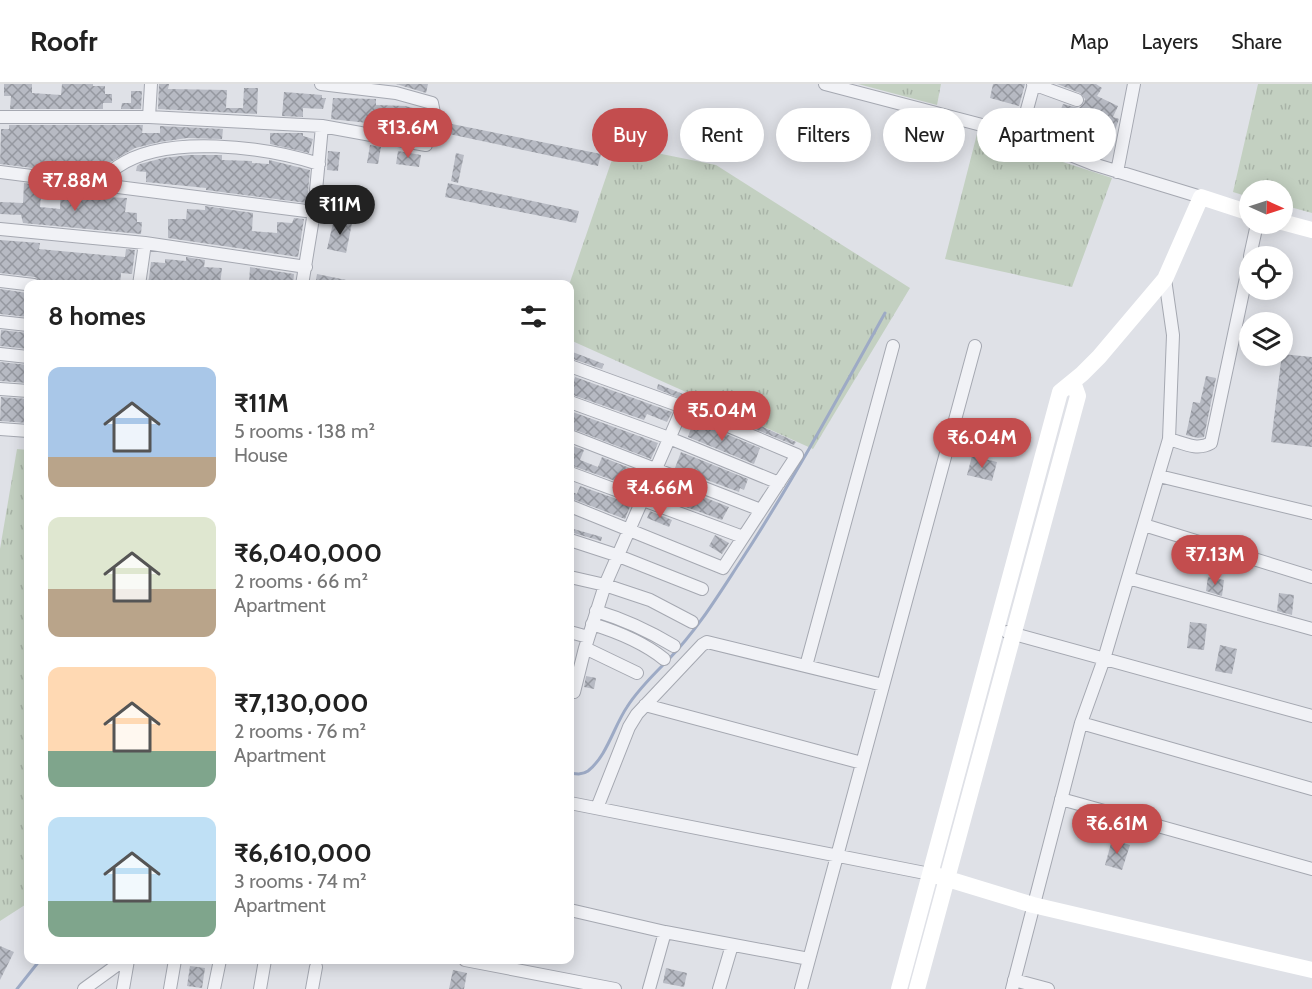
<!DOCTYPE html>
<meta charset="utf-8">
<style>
:root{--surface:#fff;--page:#f6f6f6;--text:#222;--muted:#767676;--line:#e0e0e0;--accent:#c34d4e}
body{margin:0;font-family:Cabin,sans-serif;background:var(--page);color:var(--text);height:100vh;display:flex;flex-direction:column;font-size:22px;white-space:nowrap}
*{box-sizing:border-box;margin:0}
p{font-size:20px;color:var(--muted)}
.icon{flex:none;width:33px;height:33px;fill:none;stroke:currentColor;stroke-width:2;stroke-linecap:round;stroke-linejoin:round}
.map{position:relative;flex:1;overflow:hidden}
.side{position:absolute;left:24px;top:196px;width:550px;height:684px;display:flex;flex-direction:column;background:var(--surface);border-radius:12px;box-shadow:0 3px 15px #0003}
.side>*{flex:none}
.banner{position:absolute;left:592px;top:24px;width:570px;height:54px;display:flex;gap:12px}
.needle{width:39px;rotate:93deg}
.buttons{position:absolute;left:1239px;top:96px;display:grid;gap:12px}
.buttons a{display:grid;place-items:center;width:54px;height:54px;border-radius:50%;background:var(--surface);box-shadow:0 3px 15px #0003;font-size:30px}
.price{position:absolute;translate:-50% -51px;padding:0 14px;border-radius:21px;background:var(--accent);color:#fff;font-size:20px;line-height:39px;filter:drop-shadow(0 2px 3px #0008)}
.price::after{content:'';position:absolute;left:50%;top:36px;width:18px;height:14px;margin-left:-9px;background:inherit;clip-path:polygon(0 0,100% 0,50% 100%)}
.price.active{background:#222;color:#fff}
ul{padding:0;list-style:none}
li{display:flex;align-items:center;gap:18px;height:150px;padding:0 24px}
li span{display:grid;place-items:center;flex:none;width:168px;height:120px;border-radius:12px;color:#555}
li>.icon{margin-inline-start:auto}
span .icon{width:72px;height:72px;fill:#fffc;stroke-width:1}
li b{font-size:26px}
h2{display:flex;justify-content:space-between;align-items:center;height:72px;padding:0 24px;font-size:26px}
.pill{padding:0 21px;border-radius:27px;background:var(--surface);box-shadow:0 3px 15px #0003;font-size:21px;line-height:54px}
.pill.active{background:var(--accent);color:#fff}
header{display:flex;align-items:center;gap:36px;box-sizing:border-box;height:84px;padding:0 30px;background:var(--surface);border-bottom:2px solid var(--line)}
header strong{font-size:28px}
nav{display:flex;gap:33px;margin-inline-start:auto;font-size:21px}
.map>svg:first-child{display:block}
</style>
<header>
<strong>Roofr</strong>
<nav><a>Map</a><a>Layers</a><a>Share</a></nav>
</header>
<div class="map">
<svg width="1312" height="905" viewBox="0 0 1312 905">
<defs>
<pattern id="grass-tufts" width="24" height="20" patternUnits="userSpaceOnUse" patternTransform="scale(1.5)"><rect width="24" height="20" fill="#c3d0c1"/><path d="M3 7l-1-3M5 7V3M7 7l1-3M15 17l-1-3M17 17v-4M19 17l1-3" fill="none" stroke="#a8b3a7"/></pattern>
<pattern id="building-cross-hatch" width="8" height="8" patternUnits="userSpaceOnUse" patternTransform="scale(1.5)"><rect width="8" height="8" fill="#b7bac3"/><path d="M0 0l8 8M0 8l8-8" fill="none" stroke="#9598a0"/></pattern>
</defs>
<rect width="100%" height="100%" fill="#dfe1e7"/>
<path fill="url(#grass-tufts)" d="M858,0H941L937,21Z
M1258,0H1312V129L1283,121L1282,106H1250L1249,113L1233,108Z
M977,50L1112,94L1072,203L945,175Z
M617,61L716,81L910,204L813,365L570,256L569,201Z
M17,365L28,366V819L0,837V465Z"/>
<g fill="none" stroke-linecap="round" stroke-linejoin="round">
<path stroke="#9daac5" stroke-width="3" d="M669,575C698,545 719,510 742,475C794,395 839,312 885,229
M570,689C577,690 582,691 588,687C607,672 614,642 627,623C637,607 651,593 664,580
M17,905L40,876"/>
</g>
<path fill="url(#building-cross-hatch)" d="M4,0H32V9L61,11L62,0H93V2H105V10H112V19H103V25H10L11,12H4Z
M159,0H169L168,5L227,6L226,24H243L244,4H258L257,30L158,25Z
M396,0H428L426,9Z
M993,0H1025L1019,22L990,14Z
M1057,0H1096L1102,4L1097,12L1118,22L1113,33L1119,35L1114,49L1059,30L1063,20L1079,24L1084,19L1085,15L1080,9Z
M131,7H142L141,25H121L122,19H131Z
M284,8L322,11V14H326L323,25L303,24V33L282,32Z
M333,14L376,15V21L405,22L425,27L419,51L400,48V46L377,44V40L331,35Z
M452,40L601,70L598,82L449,50Z
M9,41H143L142,49H160V42L223,45L222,55L187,54L160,58L135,64L109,79H104V85L99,92L0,80L1,45H9Z
M270,49H303V52L313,55L309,69L270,60Z
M370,61L381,63L378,80L367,79Z
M328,67L340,68L338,87L327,86Z
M398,67L421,71L419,83L396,80Z
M456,69L464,71L458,99L451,97Z
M189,71H222V76L252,77V79L269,80V76L310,86L307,119L206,106V104L146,98V88L136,87L137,82L140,80L163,74Z
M24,99L42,102L40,123L60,125L61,104L83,107L82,112L127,114L125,128L137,129V138H142L141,150L23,139L21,131L0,130V118L23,119Z
M448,99L579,127L576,139L445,113Z
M326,103L336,104L333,123L324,121Z
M205,122L253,129L252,147L277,149V138L292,139L294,134L304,135L298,173L168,154V135H186L187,125L205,126Z
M334,135L352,139L346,169L327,165Z
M0,156L40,159L39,165L125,173L126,165L135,166L132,190L121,189L120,201H67L42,199L35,193L0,189Z
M186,173L205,176L204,183L222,184L220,201H148L151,178L165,179V175L186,177Z
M250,183L294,190L293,201H249Z
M317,190L351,197L350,201H315Z
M0,205L28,209V233L0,230Z
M1,246L28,249V265L0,262Z
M570,267L604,280L602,285L570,274Z
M1282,270L1312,273V363L1271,358Z
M0,278L28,281V299L0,297Z
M1206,292L1216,294L1204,353L1198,354L1186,351L1193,318L1200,319Z
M575,293L672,328L667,338L647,330L644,336L570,310Z
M658,300L698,316L709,319L710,318L737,329L749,334L748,336L796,358L794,361L657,305Z
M1,313L28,315V339L0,337Z
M570,327L658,359L651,375L570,344Z
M687,334L760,364L754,380L688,353L691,344L684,341Z
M570,361L584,366L580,376L598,383L602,373L645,390L638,405L570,381Z
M681,368L748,395L744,406L740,404L739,408L675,384Z
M972,372L997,378L992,397L967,391Z
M660,396L729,423L722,436L653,411Z
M580,402L631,420L625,435L570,414V407L577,410Z
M650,427L672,436L669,443L647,434Z
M570,444L602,453L601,457L570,448Z
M715,451L729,459L722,470L709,462Z
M1208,493L1224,496L1222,512L1206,507Z
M1279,509L1294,511L1292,531L1277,527Z
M1190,538L1207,540L1204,566L1187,564Z
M1220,561L1237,565L1232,590L1215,587Z
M586,592L596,594L594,605L584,603Z
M1112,756L1130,761L1122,786L1105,781Z
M0,862L14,868L0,896Z
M190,882L205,884L202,904L187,902Z
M666,884L687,889L684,903L663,899Z
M453,886L467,889L464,905H449Z"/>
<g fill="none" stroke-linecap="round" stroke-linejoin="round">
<defs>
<path id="street" d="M825,0L1020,51L1093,80L1201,113
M1033,0L1077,16
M0,33H149L322,42L426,61L434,29L432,19L396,9L321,0
M149,33L151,0
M1020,51L1034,0
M0,88L314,128
M1117,88L1134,0
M103,102C107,95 111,87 117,83C165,49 266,63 319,80
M0,145L145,159L306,183
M1250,172L1257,140
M0,197L34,201
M139,201L145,159
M302,201L314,128L322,42
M0,238L28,241
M0,270L28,273
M570,282L683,323L797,371L723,484L570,422
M0,305L28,307
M570,318L669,354L779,399
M0,345L28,347
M570,352L761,426
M1169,355C1183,359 1197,367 1211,359L1250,175
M570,389L743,453
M1159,392L1312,429
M1144,441L1312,493
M570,456L616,471L702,505
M570,493L605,501L650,516L692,538
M1128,494L1312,545
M596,527C623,535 649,547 674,562
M592,540C618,548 643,558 664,575
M570,548L588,553
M1007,548L1312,632
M585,564L637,589
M806,582L893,262
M570,607L574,608L585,564L605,501L683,323
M645,621L862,679
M1081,639L1312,705
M1061,715L1312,785
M570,719L930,790
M597,724L629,643L637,630L702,561L707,558L883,601
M570,826L665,848L809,875
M465,876L615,905
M1014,896L1048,905
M84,905L124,876
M123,905L128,876
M170,905L175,876
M214,905L220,876
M260,905L265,876
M312,905L316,883
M649,905L665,848
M719,905L732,861
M801,905L975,262
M1012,905L1081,639L1104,575L1169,355L1173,251L1165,195"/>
</defs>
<use href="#street" stroke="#a5a8b1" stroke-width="14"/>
<use href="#street" stroke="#f1f2f6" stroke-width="12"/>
<path stroke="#fff" stroke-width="16" d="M1282,138L1312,146
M938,792L1033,821L1312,886
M899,905L1060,308L1082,290L1099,273L1165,195L1201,113L1250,129
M917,905L1078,312L1073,298"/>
</g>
</svg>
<div class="buttons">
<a><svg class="needle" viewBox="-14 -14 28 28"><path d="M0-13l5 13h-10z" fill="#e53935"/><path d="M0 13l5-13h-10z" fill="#767676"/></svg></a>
<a><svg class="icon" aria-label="locate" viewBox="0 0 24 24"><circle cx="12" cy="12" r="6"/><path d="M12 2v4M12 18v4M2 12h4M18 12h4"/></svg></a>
<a><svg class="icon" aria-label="layers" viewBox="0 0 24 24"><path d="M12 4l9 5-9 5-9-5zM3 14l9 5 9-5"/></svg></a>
</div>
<b class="price" style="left:408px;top:75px">₹13.6M</b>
<b class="price" style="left:75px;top:128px">₹7.88M</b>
<b class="price active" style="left:340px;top:152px">₹11M</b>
<b class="price" style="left:722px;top:358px">₹5.04M</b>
<b class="price" style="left:982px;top:385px">₹6.04M</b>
<b class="price" style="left:660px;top:435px">₹4.66M</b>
<b class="price" style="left:1215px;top:502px">₹7.13M</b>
<b class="price" style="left:1117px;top:771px">₹6.61M</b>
<div class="banner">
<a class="pill active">Buy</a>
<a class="pill">Rent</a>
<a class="pill">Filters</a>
<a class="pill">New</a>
<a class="pill">Apartment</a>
</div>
<section class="side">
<h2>8 homes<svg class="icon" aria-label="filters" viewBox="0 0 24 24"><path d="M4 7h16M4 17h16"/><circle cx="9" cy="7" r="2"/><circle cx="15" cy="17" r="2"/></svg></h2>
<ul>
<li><span style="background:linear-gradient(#a9c7e8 75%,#b9a48a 0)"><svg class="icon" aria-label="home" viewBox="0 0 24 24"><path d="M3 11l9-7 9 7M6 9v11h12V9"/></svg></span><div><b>₹11M</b><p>5 rooms · 138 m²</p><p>House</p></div></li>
<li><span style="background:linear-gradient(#dfe7d0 60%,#b9a48a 0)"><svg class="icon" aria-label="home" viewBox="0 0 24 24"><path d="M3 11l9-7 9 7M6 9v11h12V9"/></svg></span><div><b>₹6,040,000</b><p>2 rooms · 66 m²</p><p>Apartment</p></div></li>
<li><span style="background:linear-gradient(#ffd9b3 70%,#7fa58c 0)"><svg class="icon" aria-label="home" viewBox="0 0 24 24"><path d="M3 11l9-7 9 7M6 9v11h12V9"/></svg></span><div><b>₹7,130,000</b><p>2 rooms · 76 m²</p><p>Apartment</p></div></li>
<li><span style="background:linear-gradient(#bfe0f5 70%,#7fa58c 0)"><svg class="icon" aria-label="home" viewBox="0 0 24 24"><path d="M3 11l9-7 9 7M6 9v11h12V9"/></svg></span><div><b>₹6,610,000</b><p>3 rooms · 74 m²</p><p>Apartment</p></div></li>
</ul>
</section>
</div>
